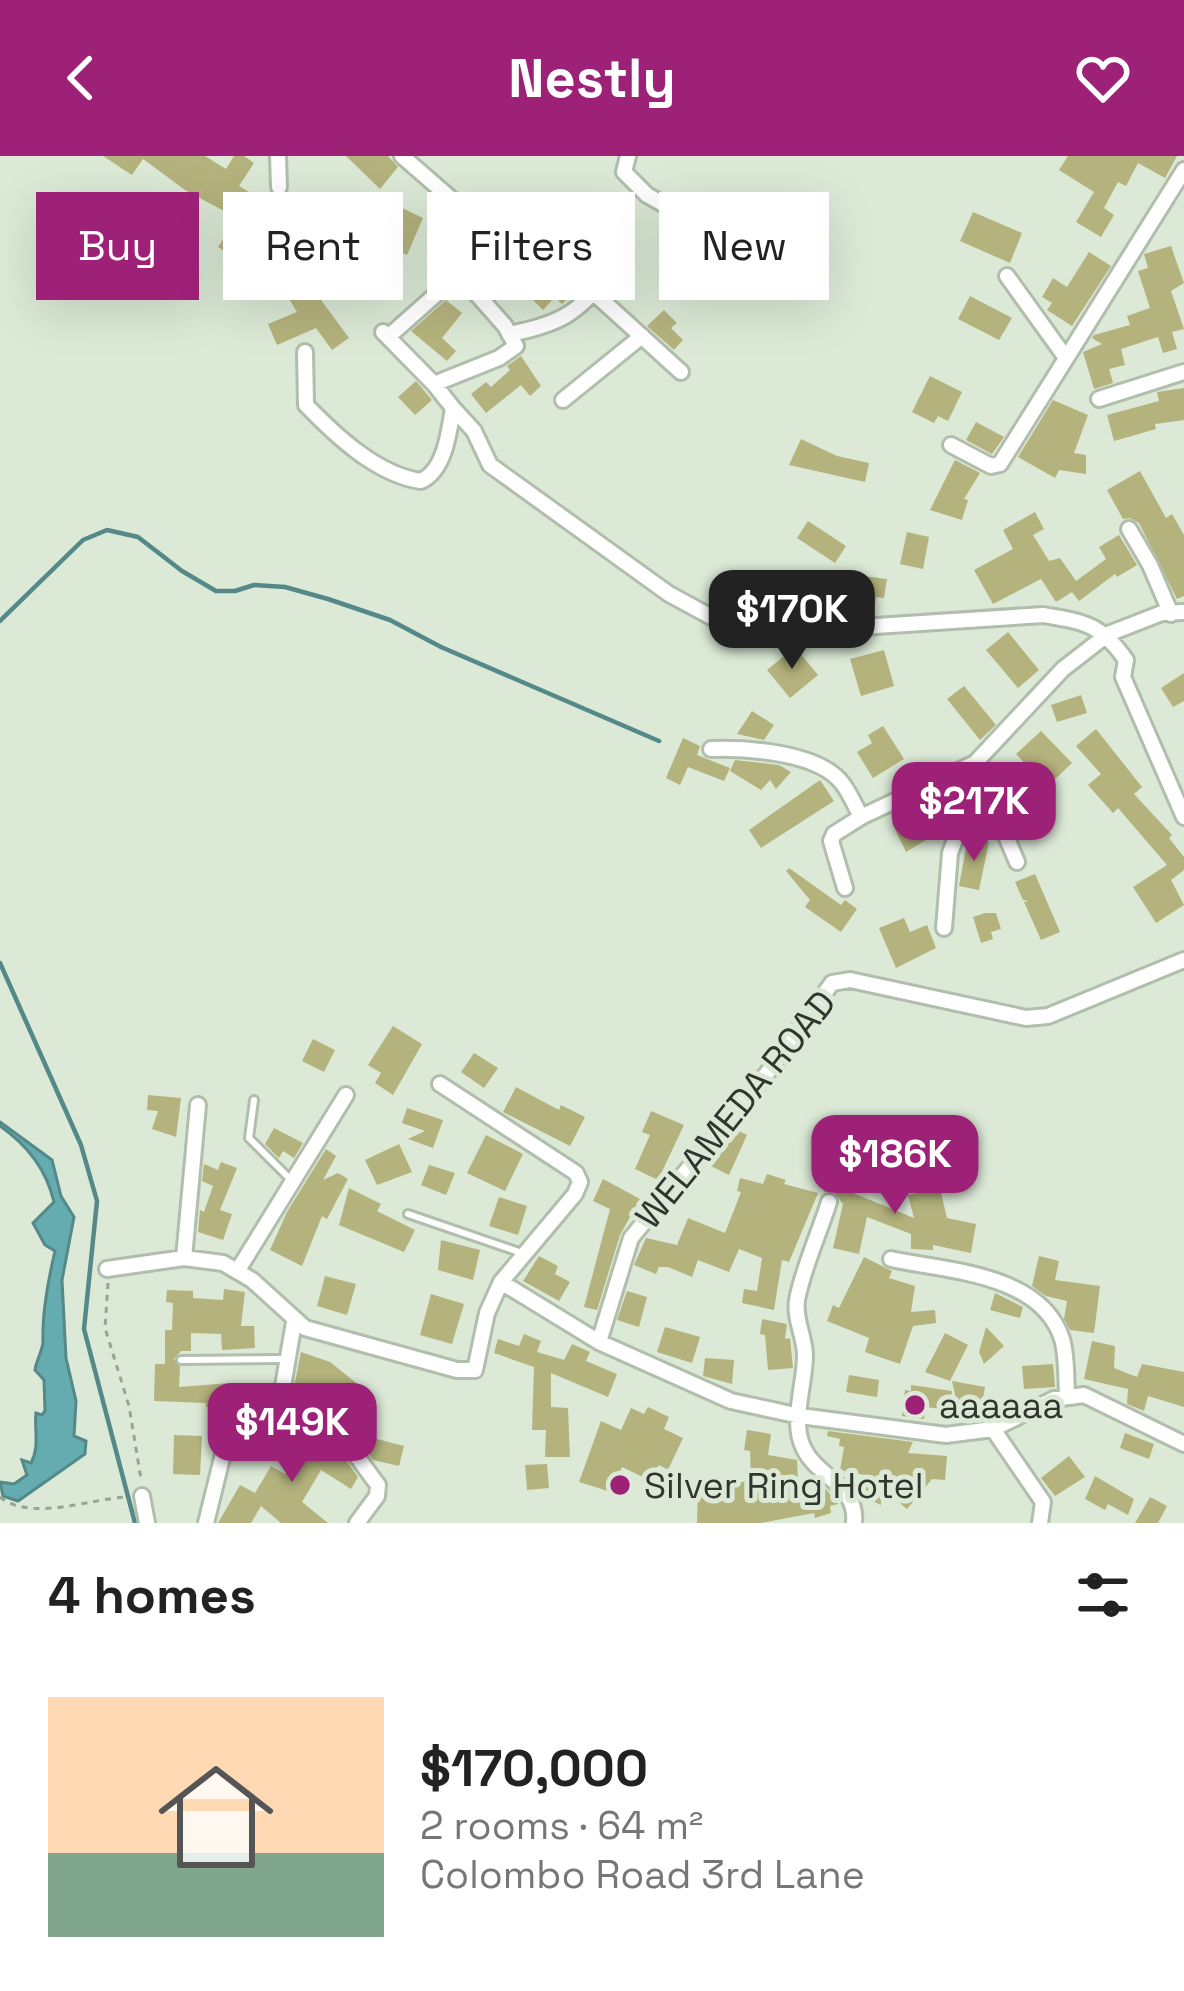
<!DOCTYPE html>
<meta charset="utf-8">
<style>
:root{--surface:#fff;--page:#f6f6f6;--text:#222;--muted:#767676;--line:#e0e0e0;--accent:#9d2177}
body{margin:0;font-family:"Space Grotesk",sans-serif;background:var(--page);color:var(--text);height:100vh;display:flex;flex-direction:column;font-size:45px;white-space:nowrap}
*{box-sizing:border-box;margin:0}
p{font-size:39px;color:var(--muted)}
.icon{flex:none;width:66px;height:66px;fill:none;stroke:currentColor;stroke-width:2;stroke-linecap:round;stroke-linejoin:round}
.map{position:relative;height:1367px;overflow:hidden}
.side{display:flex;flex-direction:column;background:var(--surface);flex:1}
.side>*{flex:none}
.top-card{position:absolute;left:36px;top:36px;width:1113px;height:108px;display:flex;gap:24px}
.price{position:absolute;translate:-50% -102px;padding:0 27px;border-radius:24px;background:var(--accent);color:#fff;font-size:39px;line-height:78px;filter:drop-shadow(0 3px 6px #0008)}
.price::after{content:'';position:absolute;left:50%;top:72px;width:36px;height:27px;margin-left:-18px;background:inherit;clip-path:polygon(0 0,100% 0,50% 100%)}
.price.selected{background:#222;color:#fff}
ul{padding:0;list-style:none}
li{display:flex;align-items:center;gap:36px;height:300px;padding:0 48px}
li+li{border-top:3px solid var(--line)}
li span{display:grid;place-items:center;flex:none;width:336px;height:240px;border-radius:0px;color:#555}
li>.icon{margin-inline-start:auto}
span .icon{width:144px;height:144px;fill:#fffc;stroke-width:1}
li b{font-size:51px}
h2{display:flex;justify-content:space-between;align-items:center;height:144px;padding:0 48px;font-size:51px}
.tag{padding:0 42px;border-radius:0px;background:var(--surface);box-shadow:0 12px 48px #0002;font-size:42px;line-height:108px}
.tag.selected{background:var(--accent);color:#fff}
header{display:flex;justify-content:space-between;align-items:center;height:156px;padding:0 48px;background:var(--accent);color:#fff;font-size:54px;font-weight:700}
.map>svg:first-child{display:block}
</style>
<header><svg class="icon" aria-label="back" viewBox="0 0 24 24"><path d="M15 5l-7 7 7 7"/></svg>Nestly<svg class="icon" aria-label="heart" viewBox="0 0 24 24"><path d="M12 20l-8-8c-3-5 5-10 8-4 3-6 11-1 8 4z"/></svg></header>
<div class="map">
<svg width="1184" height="1367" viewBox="0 0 1184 1367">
<rect width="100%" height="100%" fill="#dbe9d6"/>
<path fill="#64acb0" stroke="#548889" stroke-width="3" d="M0,966L52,1004L61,1040L74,1061L62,1124L66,1202L76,1245L74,1280L86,1285L85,1298L18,1345L3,1340L0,1326L14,1328L27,1319L22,1304L31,1307C40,1290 34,1274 36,1257L42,1259L45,1255L44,1224L35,1214C36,1205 43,1194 43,1185C42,1157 48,1125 55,1095L45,1089L33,1067L54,1046C46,1013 28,990 0,970Z"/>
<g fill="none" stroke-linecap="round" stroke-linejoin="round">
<path stroke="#548889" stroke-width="4.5" d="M0,465L83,384L107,374L138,381L182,415L216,435H235L254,429L285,431L328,443L390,464L441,491L659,585
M0,807L81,989L97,1045L84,1173L135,1367"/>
</g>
<path fill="#b4b37d" d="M103,0H205L226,13L234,0H244L254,7L239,30L266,46L270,38L287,45L274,75L262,70L239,105L218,91L237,62L185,34L143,3L132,19Z
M346,0H388L398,11L380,33Z
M1068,0H1177L1165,22L1138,7L1126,30L1118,26L1104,52L1114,59L1101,81L1076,66L1094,36L1059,14Z
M685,40L719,58L708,79L674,61Z
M437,48L464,69L458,78L429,63Z
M402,52L423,62L407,99L389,91L395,78L391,76Z
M973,56L1022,77L1010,107L960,85Z
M585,76L601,94L574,118L558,100Z
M1171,90L1184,127L1171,135L1184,173L1172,176L1177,193L1163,197L1158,181L1121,193L1125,209L1109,213L1113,227L1094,233L1083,196L1102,188L1092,182L1094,179L1130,169L1127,160L1150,152L1138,115L1148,112L1144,98Z
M1089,96L1111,110L1072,170L1047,154L1052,147L1042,141L1053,122L1067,131Z
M293,106L349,182L332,194L316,172L277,189L268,168L297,156L274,118Z
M560,118L578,132L562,148L555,141L543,154L532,143Z
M970,140L1012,162L999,184L958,163Z
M446,144L462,157L442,182L456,195L447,205L411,175Z
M664,154L677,167L671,172L683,184L674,194L647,170Z
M521,200L541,230L530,240L521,229L486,257L471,238L486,226L491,231L510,214L507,210Z
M930,220L962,236L948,265L938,260L934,267L912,256Z
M416,225L432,244L415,259L398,241Z
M1184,232V264L1155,268L1156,273L1114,285L1107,259L1159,245L1157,236Z
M1053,244L1088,259L1074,297L1086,299V318L1059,314L1055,322L1018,301Z
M976,266L1004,281L992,298L966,284Z
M801,283L837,300L869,307L865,326L789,309Z
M955,304L980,317L964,343L968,344L962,364L930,354Z
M1140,315L1166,362L1172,358L1184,379V440L1177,443L1139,367L1130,362L1123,363L1107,334Z
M1035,356L1044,373L1033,379L1049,405L1060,402L1076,425L1106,403L1099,391L1119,379L1137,409L1117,421L1115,418L1079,445L1072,436L1056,446L1041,423L993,448L974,414L1013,393L1003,374Z
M808,365L846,390L835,407L797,382Z
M907,376L929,381L923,413L900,408Z
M847,418L887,423L884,442L876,441L874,456L855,454L856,440L845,439Z
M1008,476L1039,514L1018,532L986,494Z
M795,491L818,519L790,542L767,514Z
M884,494L894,530L861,540L850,503Z
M1184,517V545L1173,551L1161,532Z
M964,530L996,569L980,584L947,543Z
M1081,539L1087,557L1057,566L1051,549Z
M752,555L774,569L764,584L737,578Z
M883,570L904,603L873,622L857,596L872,587L868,579Z
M1096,573L1142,631L1134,638L1172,679L1169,682L1184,701V714L1171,724L1184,749L1156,767L1133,731L1167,709L1118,652L1113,657L1088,629L1101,618L1076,590Z
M1041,575L1072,607L1035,642L1039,662L1014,671L998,632L1036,619L1016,598Z
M683,582L700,590L697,599L730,612L724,625L688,611L680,629L666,622Z
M735,604L779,609L791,616L776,633L770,624L761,634L730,615Z
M820,624L834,645L761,692L749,674Z
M926,657L934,671L930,673L941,675L906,696L892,667L907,658L911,666Z
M968,681L989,686L979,734L959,730Z
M789,712L841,749L845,744L857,753L841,776L805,751L810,744L786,715Z
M1035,718L1060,776L1041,784L1024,746L1029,745L1023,744L1015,726Z
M985,757H996L1001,773L991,776L993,783L981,787L973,761Z
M904,762L910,776L927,769L936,792L896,812L879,772Z
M393,870L422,888L393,939L375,927L381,917L368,909Z
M313,883L335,894L324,916L302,905Z
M474,897L498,912L484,932L461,916Z
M516,931L559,954L561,949L585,961L570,990L503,956Z
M148,939L181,942L176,981L152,973L158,955L147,954Z
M407,952L443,964L433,992L408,983L425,975L402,967Z
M651,955L684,969L658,1024L635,1013L650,979L642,976Z
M274,972L303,987L294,1002L283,995L279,1002L265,988Z
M735,973L747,979L729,1019L711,1010Z
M486,979L523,998L505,1035L467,1017Z
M399,988L412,1016L377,1029L365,1004Z
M326,993L336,1000L323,1024L338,1017L348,1023L327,1063L322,1060L302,1110L270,1094L287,1056Z
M221,1006L237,1012L220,1054L232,1058L223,1084L198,1076L200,1054L204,1056L213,1030L202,1025L204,1008L218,1014Z
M827,1007L855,1010L853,1037L914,1062L908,1039L940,1032L947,1062L976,1068L971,1097L933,1089V1094L911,1093V1078L867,1061L859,1098L833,1092L843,1048L834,1036H824Z
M429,1009L455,1017L446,1039L421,1029Z
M767,1018L786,1024L784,1028L818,1037L789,1106L782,1104L774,1154L742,1147L744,1133L757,1135L762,1102L739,1093L729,1116L698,1104L692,1121L668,1111H659L656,1118L634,1109L646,1082L677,1089L688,1062L725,1077L741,1036L737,1035L740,1022L763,1028Z
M603,1023L640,1043L620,1079L597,1154L584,1151L610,1053L593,1045Z
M349,1032L381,1048L377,1055L415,1074L404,1096L339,1069Z
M499,1041L527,1050L518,1079L489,1070Z
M441,1084L480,1094L473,1124L438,1114Z
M539,1100L558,1110L555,1118L570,1126L559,1145L523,1125Z
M1039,1100L1059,1105L1055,1124L1100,1130L1094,1177L1070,1174L1064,1163L1067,1145L1046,1140L1032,1130Z
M864,1101L892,1115L889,1122L915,1130L911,1156L935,1154L936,1167L913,1170L900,1208L865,1196L869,1182L827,1165L833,1149L839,1152Z
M325,1120L356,1128L347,1159L317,1150Z
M224,1133L245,1136L241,1170H254L255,1192L222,1194L221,1178L191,1177V1195H181L174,1203L180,1211L179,1231L230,1227L257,1243L220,1254L219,1250L206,1251V1247L154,1245L155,1208H165V1174H172L173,1147L166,1146L167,1134L193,1135V1142L223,1144Z
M627,1135L647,1141L639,1171L617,1164Z
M995,1137L1023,1151L1020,1162L990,1154Z
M431,1138L464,1148L452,1188L420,1179Z
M762,1163L787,1168L785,1183L790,1182L793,1212L768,1214L765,1179L760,1178Z
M665,1171L700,1181L692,1207L657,1196Z
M986,1171L1004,1190L984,1208L979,1196Z
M945,1177L968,1189L950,1225L925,1216Z
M524,1178L541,1185L537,1196L564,1204L572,1188L590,1196L586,1205L617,1218L608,1241L551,1217V1251L568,1252L570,1301H545L546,1274H532L534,1211L494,1197L498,1183L519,1190Z
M1092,1185L1115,1190L1114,1212L1137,1221L1142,1208L1184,1216V1251L1148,1240L1144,1255L1127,1248L1128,1233L1084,1223Z
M301,1196L330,1206L375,1242L358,1264L345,1254L316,1247L318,1239L294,1231Z
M705,1202L734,1204L732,1228L703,1220Z
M1053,1208L1055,1231L1024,1233L1022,1210Z
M849,1219L879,1224L877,1241L846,1236Z
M952,1225L985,1231L980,1259L959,1256Z
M911,1229L952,1235L950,1254L926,1251L924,1263L902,1260L905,1234L911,1235Z
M648,1251L669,1261L664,1273L683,1282L668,1314L659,1309L647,1323L622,1311L611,1336L579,1326L601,1265L621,1274L631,1252L644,1258Z
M256,1266L255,1294L235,1293V1272Z
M305,1270L327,1282L332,1287L329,1293L345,1303L358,1321L351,1333L321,1314L302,1346L328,1367H281L261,1350L251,1367H218L240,1329L255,1337L271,1310L285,1318L300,1291L295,1289Z
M747,1274L771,1278L768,1299L797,1304L799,1340L826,1333L838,1348L830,1350L831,1357L815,1362L814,1357L760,1367H697L698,1330L751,1325L750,1295L744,1294Z
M828,1275L913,1286L908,1297L947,1300L945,1324L932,1323L907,1353L880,1330L881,1349L860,1339L869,1320L840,1314L844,1291L839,1290L840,1283L827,1280Z
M1125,1277L1154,1288L1149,1303L1120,1292Z
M174,1279L202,1280L200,1319L173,1318Z
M373,1282L404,1290L399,1310L373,1304L369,1298Z
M1069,1300L1085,1321L1055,1340L1041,1322Z
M547,1308L549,1332L527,1334L525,1309Z
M1095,1320L1134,1343L1128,1359L1108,1348L1105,1354L1085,1343Z
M1150,1341L1167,1350L1158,1367H1135Z"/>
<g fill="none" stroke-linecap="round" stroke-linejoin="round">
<defs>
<path id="service" d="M254,944L249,982L290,1023
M408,1058L522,1097
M181,1204L284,1203"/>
<path id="minor" d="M278,0L279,31
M628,0L624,16L647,39L663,48
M1007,120L1066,202
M594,137L681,216
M383,176L434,228
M509,178C557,169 579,158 608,118
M388,181L459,118
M305,196L306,249C335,279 377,319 421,325C445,314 449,276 453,252L434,228L499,202L516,190L505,170L459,118L480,68L402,0
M1099,243L1184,216
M563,244L642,180
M453,252L474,275L490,309L669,438L728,470L830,473L1043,459C1085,466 1101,468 1126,504L1123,521L1184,661
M951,289L991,310L1000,308L1184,14
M1129,373L1150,409L1171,458
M711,593C747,592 818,596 842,627C850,637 855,650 861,661L975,607L1063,513L1108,478L1162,457L1184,456
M975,607L1017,706
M941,624L953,645L959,673L950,697L944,772
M845,732L831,685L834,678L861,661
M829,1046C819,1078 803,1112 797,1144C794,1163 805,1181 805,1200C805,1229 790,1266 804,1293C818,1322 858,1329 854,1367
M184,1102L198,949
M891,1103C946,1115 1041,1117 1062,1183C1067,1200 1066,1221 1067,1239
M107,1113L184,1102L223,1107L252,1124L305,1172L457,1214H475L487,1157L501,1126L575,1038L580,1026L576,1017L440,928
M238,1114L346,939
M501,1126L599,1186L731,1245L800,1260L946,1279L993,1273L1054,1243L1084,1239L1184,1288
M599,1186L631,1082L768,916L832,827L850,824L1026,862L1048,860L1184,804
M279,1254L294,1166
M993,1273L1043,1346L1040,1367
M142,1340L147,1367
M206,1367L224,1294V1266C248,1246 312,1251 335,1274C351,1290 364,1311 378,1329L377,1340L357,1367"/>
</defs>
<use href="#service" stroke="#b0beab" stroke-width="12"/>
<use href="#minor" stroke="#b0beab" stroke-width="20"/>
<path stroke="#99a395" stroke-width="3" stroke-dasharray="6 6" stroke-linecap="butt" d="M108,1127L105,1172L129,1250L141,1323
M0,1341C31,1366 89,1343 126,1341"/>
<use href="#service" stroke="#fff" stroke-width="6"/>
<use href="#minor" stroke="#fff" stroke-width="14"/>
</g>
<g fill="#9d2177" stroke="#dbe9d6" stroke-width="4.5">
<circle cx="915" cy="1249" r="12"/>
<circle cx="620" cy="1329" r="12"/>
</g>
<g text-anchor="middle" stroke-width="10" stroke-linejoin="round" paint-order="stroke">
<g font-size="36" fill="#30352e" stroke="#dbe9d6">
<text transform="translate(735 953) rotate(-51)" y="13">WELAMEDA ROAD</text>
</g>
<g font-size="36" fill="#30352e" stroke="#dbe9d6" text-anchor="start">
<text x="939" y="1262">aaaaaa</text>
<text x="644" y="1342">Silver Ring Hotel</text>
</g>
</g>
</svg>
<b class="price selected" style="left:792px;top:516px">$170K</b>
<b class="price" style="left:974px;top:708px">$217K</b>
<b class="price" style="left:895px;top:1061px">$186K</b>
<b class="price" style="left:292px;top:1329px">$149K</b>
<div class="top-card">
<a class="tag selected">Buy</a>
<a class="tag">Rent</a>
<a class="tag">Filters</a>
<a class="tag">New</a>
</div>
</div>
<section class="side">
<h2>4 homes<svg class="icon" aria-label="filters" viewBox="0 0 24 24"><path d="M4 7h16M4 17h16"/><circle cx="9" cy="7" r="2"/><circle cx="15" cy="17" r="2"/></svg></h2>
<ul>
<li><span style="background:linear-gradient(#ffd9b3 65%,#7fa58c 0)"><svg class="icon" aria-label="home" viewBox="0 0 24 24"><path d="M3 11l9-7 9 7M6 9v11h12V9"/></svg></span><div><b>$170,000</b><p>2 rooms · 64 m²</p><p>Colombo Road 3rd Lane</p></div></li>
</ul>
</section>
